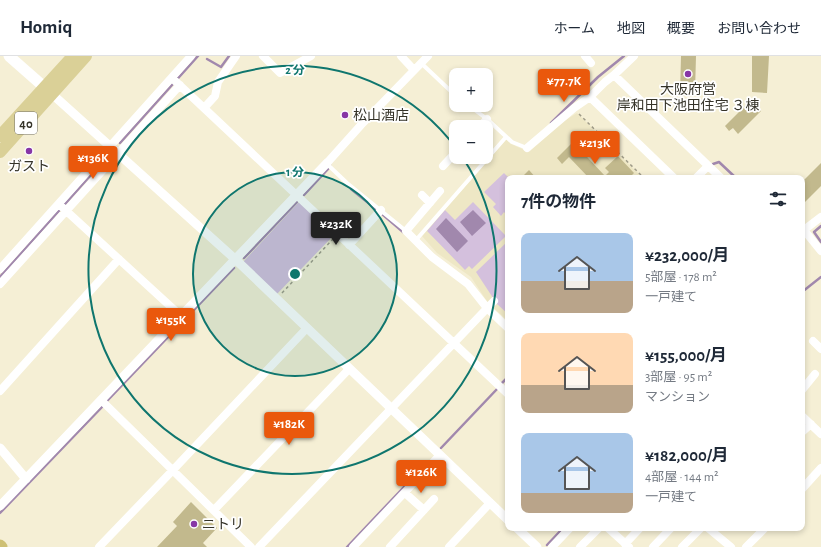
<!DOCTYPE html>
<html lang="ja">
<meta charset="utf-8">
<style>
:root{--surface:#fff;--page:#f2f2f3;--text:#1f2937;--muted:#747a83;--line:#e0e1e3;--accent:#ea580c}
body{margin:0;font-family:"Alegreya Sans","Noto Sans JP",sans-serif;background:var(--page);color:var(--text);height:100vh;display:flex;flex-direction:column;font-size:15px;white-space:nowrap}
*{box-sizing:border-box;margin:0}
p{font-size:13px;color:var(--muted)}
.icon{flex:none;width:22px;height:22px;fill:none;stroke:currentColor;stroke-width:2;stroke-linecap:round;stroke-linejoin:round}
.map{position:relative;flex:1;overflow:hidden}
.panel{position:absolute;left:505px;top:119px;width:300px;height:356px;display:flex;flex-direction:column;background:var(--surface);border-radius:8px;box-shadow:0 2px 6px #0003}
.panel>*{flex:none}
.buttons{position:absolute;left:449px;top:12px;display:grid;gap:8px}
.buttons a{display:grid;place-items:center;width:44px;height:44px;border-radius:8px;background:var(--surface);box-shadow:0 2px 6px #0003;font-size:20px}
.price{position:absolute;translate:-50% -34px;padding:0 9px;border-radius:4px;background:var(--accent);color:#fff;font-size:13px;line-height:26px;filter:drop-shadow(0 1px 2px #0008)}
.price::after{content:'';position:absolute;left:50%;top:24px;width:12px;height:9px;margin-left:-6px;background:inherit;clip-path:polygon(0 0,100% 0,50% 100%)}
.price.current{background:#222;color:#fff}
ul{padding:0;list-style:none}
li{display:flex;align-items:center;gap:12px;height:100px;padding:0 16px}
li span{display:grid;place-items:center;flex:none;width:112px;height:80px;border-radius:8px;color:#555}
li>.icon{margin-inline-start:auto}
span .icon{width:48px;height:48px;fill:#fffc;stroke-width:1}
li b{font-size:17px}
h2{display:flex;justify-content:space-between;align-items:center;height:48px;padding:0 16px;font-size:17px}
header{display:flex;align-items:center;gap:24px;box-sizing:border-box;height:56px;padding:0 20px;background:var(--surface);border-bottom:1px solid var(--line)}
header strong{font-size:19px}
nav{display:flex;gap:22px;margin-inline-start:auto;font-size:14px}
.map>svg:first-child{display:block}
</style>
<header>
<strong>Homiq</strong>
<nav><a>ホーム</a><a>地図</a><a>概要</a><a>お問い合わせ</a></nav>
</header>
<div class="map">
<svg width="821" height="491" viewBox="0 0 821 491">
<rect width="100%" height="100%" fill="#f5efd5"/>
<path fill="#eee7c5" d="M577,57L643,122H508V265L488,247L471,221L437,197L422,180L506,83L511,88L529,96L564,65Z"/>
<path fill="#d4c0dd" d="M504,117L509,122L508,161L504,156L501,160L493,151L496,148L484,136Z
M473,146L506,180L472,213L469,210L465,214L427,175L445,154L455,164Z
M298,147H301L335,178L276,239L244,209V205Z
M508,185V258L497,248L476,216Z"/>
<path fill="#a188ad" d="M473,154L486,167L472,180L460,166Z
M446,162L468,185L457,196L436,173Z"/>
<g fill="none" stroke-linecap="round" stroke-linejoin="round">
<path stroke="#a188ad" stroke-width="2.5" d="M207,3L221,11L229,0
M551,67L598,21L624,0
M120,87L198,0
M713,108L719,106L736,122
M351,133L377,154
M304,139L329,112L330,109
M382,158L403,176
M821,170L814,176L821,186
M244,202L297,146
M0,221L106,102
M802,236L821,221
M502,327L508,321
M107,345L234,212
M441,392L498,332
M0,457L103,350
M547,489L563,472
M347,491L423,411"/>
</g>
<path fill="#c2b98d" d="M681,0H696L695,36H688L689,40L680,39Z
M752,0H769L767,37L752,36Z
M751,44L761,55L738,78L733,72L729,75L725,70Z
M573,86L605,120L609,116L605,112L618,100L634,117L629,122H616L614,120L612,122H589L569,101L562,108L557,102Z
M821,107V130L802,149V126Z
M529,114L536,122H521Z
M191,446L217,472L203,487L207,491H157L177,470L173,466Z"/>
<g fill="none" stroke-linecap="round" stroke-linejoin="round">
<path stroke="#9f9b88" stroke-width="1.5" stroke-dasharray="3 3" stroke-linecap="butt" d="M579,58L644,122
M295,214L299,218
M282,237L333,183"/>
<path stroke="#fff" stroke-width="4" d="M421,7L456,40
M468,49L487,63L512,86L527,92
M327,108L347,127L406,175
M416,184L506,81"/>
<path stroke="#fff" stroke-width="8" d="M263,0L280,17L311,0
M401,0L414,14
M585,0L591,7
M614,19L721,122
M172,22L508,338
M590,41L674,122
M204,52L215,40L218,26L236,0
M480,71L487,63
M527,92L574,52L590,41L605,26L614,19L634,0
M327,107L361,69L428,0
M443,110L456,96
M696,122L708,110
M440,135L406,175L432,201L468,228L487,252L508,272
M422,139L430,147
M62,151L181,260
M802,174H804L821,195
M804,174L821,161
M349,189L381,154
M0,213L191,0
M0,228L180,29
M813,285L821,293
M802,334L815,318
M0,335L119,203
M101,344L251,491
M802,360L821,378
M802,376L811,368
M802,433L821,412
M405,437L424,454
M214,454L349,313
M608,472L629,491
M708,472L731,491
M625,488L640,472
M99,491L173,414L307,272
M259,491L494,245
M353,491L440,399
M390,491L434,443
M449,491L490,447
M552,491L570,472
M580,491L599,472
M653,491L671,472
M682,491L701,472
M746,491L765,472"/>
<path stroke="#fff" stroke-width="9" d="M52,38L235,203L508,464
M0,392L26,423
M0,450L327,107
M517,472L537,491"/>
<path stroke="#fff" stroke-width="11" d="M9,0L51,37"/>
<path stroke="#dad097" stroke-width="12" d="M0,80L73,0
M0,96L86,0"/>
<path stroke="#cec074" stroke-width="13" d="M0,490L1,491"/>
</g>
<circle cx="295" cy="218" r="102" fill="#0f766e" fill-opacity=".12"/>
<g fill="none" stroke="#0f766e" stroke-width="2">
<circle cx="295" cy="218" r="102"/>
<path d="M463 102A204 204 0 1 1 456 92"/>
</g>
<g fill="#8736a6" stroke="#fff" stroke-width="1.5">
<circle cx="688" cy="18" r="4"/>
<circle cx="345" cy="59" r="4"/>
<circle cx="29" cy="95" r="4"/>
<circle cx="194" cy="468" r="4"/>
</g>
<g text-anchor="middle" stroke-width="3.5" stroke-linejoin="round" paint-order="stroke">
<rect fill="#fff" stroke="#727069" stroke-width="1" x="15" y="56" width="22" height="22" rx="3"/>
<g font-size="13" font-weight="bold" fill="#353329">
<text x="26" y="72">40</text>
</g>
<g font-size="14" fill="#353329" stroke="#fff">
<text x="688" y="38">大阪府営<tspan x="688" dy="16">岸和田下池田住宅 ３棟</tspan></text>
<text x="353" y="64" text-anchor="start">松山酒店</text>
<text x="29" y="115">ガスト</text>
<text x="202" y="473" text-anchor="start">ニトリ</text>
</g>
</g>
<circle cx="295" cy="218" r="6" fill="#0f766e" stroke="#fff" stroke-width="2"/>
<g font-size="12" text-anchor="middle" font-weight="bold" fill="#0f766e" stroke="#fff" stroke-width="3.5" stroke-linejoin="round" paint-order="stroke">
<text x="295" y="18">2 分</text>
<text x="295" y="120">1 分</text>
</g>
</svg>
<div class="buttons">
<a>+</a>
<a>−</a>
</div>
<b class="price" style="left:564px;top:47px">¥77.7K</b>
<b class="price" style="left:595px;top:109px">¥213K</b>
<b class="price" style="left:93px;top:124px">¥136K</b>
<b class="price current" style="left:336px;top:190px">¥232K</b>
<b class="price" style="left:171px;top:286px">¥155K</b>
<b class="price" style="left:289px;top:390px">¥182K</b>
<b class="price" style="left:421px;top:438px">¥126K</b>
<section class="panel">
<h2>7件の物件<svg class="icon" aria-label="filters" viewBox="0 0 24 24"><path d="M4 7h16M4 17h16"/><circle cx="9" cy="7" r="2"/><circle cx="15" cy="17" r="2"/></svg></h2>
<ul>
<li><span style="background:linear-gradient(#a9c7e8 60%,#b9a48a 0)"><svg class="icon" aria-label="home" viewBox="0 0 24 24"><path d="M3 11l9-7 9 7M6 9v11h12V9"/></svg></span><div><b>¥232,000/月</b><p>5部屋 · 178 m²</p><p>一戸建て</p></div></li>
<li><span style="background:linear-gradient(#ffd9b3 65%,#b9a48a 0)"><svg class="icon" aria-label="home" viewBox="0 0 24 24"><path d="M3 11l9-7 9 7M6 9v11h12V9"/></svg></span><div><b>¥155,000/月</b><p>3部屋 · 95 m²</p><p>マンション</p></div></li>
<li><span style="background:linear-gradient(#a9c7e8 75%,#b9a48a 0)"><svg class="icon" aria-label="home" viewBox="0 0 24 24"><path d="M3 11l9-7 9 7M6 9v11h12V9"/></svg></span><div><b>¥182,000/月</b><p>4部屋 · 144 m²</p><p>一戸建て</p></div></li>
</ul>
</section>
</div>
